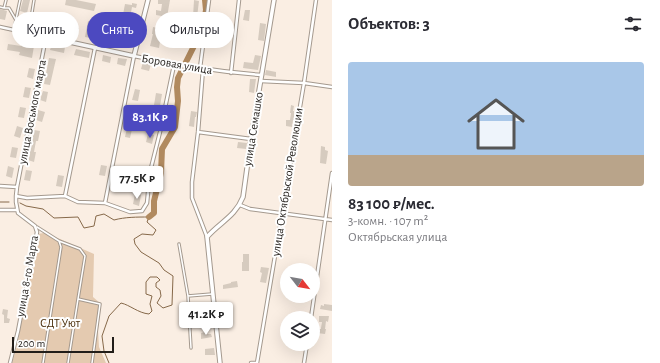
<!DOCTYPE html>
<html lang="ru">
<meta charset="utf-8">
<style>
:root{--surface:#fff;--page:#f7f7f7;--text:#2b2b33;--muted:#7c7c81;--line:#e1e1e2;--accent:#4c49c0}
body{margin:0;font-family:"Alegreya Sans",sans-serif;background:var(--page);color:var(--text);height:100vh;display:flex;flex-direction:column;font-size:15px;white-space:nowrap}
*{box-sizing:border-box;margin:0}
p{font-size:13px;color:var(--muted)}
.icon{flex:none;width:22px;height:22px;fill:none;stroke:currentColor;stroke-width:2;stroke-linecap:round;stroke-linejoin:round}
.map{position:relative;flex:1;overflow:hidden}
.sheet{display:flex;flex-direction:column;background:var(--surface);width:328px}
.sheet>*{flex:none}
.hud{position:absolute;left:12px;top:12px;width:260px;height:36px;display:flex;gap:8px}
.needle{width:26px;rotate:121deg}
.fabs{position:absolute;left:280px;top:263px;display:grid;gap:8px}
.fabs a{display:grid;place-items:center;width:40px;height:40px;border-radius:50%;background:var(--surface);box-shadow:0 4px 16px #0002;font-size:20px}
.scale{position:absolute;left:12px;bottom:10px;width:102px;box-sizing:border-box;padding-left:4px;border:2px solid #211d19;border-top:0;font-size:11px;line-height:14px;white-space:nowrap;color:#211d19;-webkit-text-stroke:3px #fefefe;paint-order:stroke}
.price{position:absolute;translate:-50% -34px;padding:0 9px;border-radius:4px;background:#fff;color:#222;font-size:13px;line-height:26px;filter:drop-shadow(0 1px 2px #0008)}
.price::after{content:'';position:absolute;left:50%;top:24px;width:12px;height:9px;margin-left:-6px;background:inherit;clip-path:polygon(0 0,100% 0,50% 100%)}
.price.selected{background:var(--accent);color:#fff}
ul{padding:0;list-style:none}
li{display:grid;align-content:center;gap:8px;height:212px;padding:0 16px}
li+li{border-top:1px solid var(--line)}
li span{display:grid;place-items:center;height:124px;border-radius:4px;color:#555}
li>.icon{margin-inline-start:auto}
span .icon{width:72px;height:72px;fill:#fffc;stroke-width:1}
li b{font-size:17px}
h2{display:flex;justify-content:space-between;align-items:center;height:48px;padding:0 16px;font-size:17px}
.tag{padding:0 14px;border-radius:18px;background:var(--surface);box-shadow:0 4px 16px #0002;font-size:14px;line-height:36px}
.tag.selected{background:var(--accent);color:#fff}
main{display:flex;flex:1;min-height:0}
.map>svg:first-child{display:block}
</style>
<main>
<div class="map">
<svg width="332" height="363" viewBox="0 0 332 363">
<rect width="100%" height="100%" fill="#faeee3"/>
<path fill="#e4cab0" d="M44,233L60,239L94,254L93,297L101,304L98,330L99,347L106,363H12L17,346L37,234Z"/>
<g fill="none" stroke-linecap="round" stroke-linejoin="round">
<path stroke="#86694a" stroke-width="1" d="M0,202H9
M20,203L26,206L43,209L54,218L78,217L84,228L94,226L96,216L104,214L114,220C125,217 137,217 149,217L147,222L156,230L153,235L142,234L134,239L135,244L141,252L159,263L164,270L173,276L172,305L163,308L157,303L161,296L160,290L156,287V283L160,280L157,277H150L146,282V294L152,296L150,304L152,311L149,314C138,313 130,305 121,303L109,316L102,336L104,351L109,363"/>
<path stroke="#b18a5f" stroke-width="6" d="M149,217L154,213V201L161,173L162,149L175,127L178,101L177,87L178,78L203,28L206,10L205,0"/>
</g>
<path fill="#d6cbbf" d="M23,0H30L27,13L20,11Z
M66,0H76L96,4L94,11L65,5Z
M158,0H170L167,17L156,15V10L161,11L162,4H158Z
M194,0L199,1L197,17H193Z
M132,3L137,4L136,8L132,7L129,24L133,25V29L128,28V27L121,25L125,4L132,5Z
M0,9L7,11L5,20L0,19Z
M245,10H250L249,21L243,20Z
M58,14L64,15L60,31L55,30Z
M88,21L94,22L91,38L85,37Z
M178,21L188,23L185,41L175,40Z
M260,23L266,24L264,41L258,40Z
M72,27L79,28L77,36L71,35Z
M153,27L162,29L159,48L150,46L153,34H152Z
M8,44L21,46V44L34,46L32,58L19,55L20,52L7,50Z
M52,44L65,47L64,53L50,50Z
M76,49L90,52L89,58L74,55Z
M103,55L111,57L110,63L102,61Z
M255,55L261,56L258,70L243,68L244,62L253,63Z
M49,58L56,59L50,85L44,84Z
M118,58L127,59L125,66L117,64Z
M143,62L151,64L149,71L141,69Z
M29,68L35,69L33,79L27,77Z
M266,70L276,72V77L265,75Z
M250,79H256L254,93L249,92Z
M25,87L31,88L29,98L23,97Z
M135,89L140,90L138,101L132,100Z
M43,91L48,92L46,102L40,100Z
M156,93L162,94L160,106L154,105Z
M291,105L294,106L293,111H294V120H293L292,127L286,126V120H290L291,113H290Z
M20,107L26,108L24,118L18,117Z
M131,108L136,110L134,119L129,118Z
M38,110L45,112L42,122L36,120Z
M191,111L197,112L196,117H195L194,127L189,126Z
M152,112L158,113L155,126L149,125Z
M17,126L23,128L20,138L14,136Z
M127,128L132,129L130,138L125,137Z
M34,130L40,131L38,141H36L34,152H36L34,162L28,160L31,147L29,146L30,143H32Z
M148,134L154,135L152,144L146,142Z
M238,142L247,143L246,149L237,148Z
M321,146L325,147V150L328,151L326,164L320,163Z
M12,147L18,148L16,158L10,157Z
M101,165L107,166L105,176L99,175Z
M8,166L14,168L12,178L6,176Z
M26,170L32,171L30,181L24,180Z
M139,174L146,175L144,184L137,183Z
M58,175L64,176L62,187L56,186Z
M135,194L141,195L139,206L133,204Z
M243,254H249V271H242V262H243Z
M261,267L269,268L266,283L260,282L262,273L260,272Z
M237,281L238,287L223,289V285L231,283V282Z
M324,304L332,305V311L320,309L321,305L324,306Z
M3,309L8,310L7,318L10,319L9,323H4V315L2,314Z
M319,316H329L328,322L326,321L325,329H326L325,334L317,333V329H321V328L322,322H319Z
M206,332V334H211L212,337L201,339V333Z
M214,348L215,355H205V349Z"/>
<g fill="none" stroke-linecap="round" stroke-linejoin="round">
<defs>
<path id="lane" d="M6,0L4,8H9L16,20
M34,0L30,25L35,33
M0,7L4,8
M14,29L20,0
M37,227L59,241L61,247L43,363
M59,241L80,249L85,256L78,299L100,304L92,363
M179,244L188,296L191,348
M188,296L212,294
M68,363L78,299"/>
<path id="street" d="M0,27L28,33
M200,68L209,0
M203,69L198,132L192,182V198L207,237
M231,73L239,0
M261,81L304,83L332,87
M198,132L251,139
M0,186L17,187L16,196L27,198L65,196L78,202L105,203L130,212L142,211L147,203L150,172L160,132L174,65
M17,187L46,37
M65,196L95,48
M105,203L134,56C176,65 219,72 262,75
M240,205L250,209L332,220
M0,210H17
M311,318L332,173
M10,363L18,331L37,232L35,226L18,213L16,202V196
M251,363H257
M257,363L304,83L316,0
M304,363L307,344"/>
<path id="secondary" d="M28,33L134,56L148,0
M220,363L207,237C220,222 235,217 243,197L251,139L274,0"/>
</defs>
<use href="#lane" stroke="#a4998e" stroke-width="3.5"/>
<use href="#street" stroke="#a4998e" stroke-width="4.5"/>
<use href="#secondary" stroke="#a4998e" stroke-width="5.5"/>
<use href="#lane" stroke="#fff" stroke-width="1.5"/>
<use href="#street" stroke="#fff" stroke-width="2.5"/>
<use href="#secondary" stroke="#fff" stroke-width="3.5"/>
</g>
<g text-anchor="middle" stroke-width="4" stroke-linejoin="round" paint-order="stroke">
<g font-size="12" fill="#211d19" stroke="#fefefe">
<text transform="translate(177 64) rotate(10)" y="4">Боровая улица</text>
<text transform="translate(32 112) rotate(-79)" y="4">улица Восьмого марта</text>
<text transform="translate(253 129) rotate(-81)" y="4">улица Семашко</text>
<text transform="translate(287 182) rotate(-81)" y="4">улица Октябрьской Революции</text>
<text transform="translate(27 276) rotate(-80)" y="4">улица 8-го Марта</text>
</g>
<g font-size="12" fill="#4c300d" stroke="#fefefe">
<text x="60" y="327">СДТ Уют</text>
</g>
</g>
</svg>
<div class="fabs">
<a><svg class="needle" viewBox="-14 -14 28 28"><path d="M0-13l5 13h-10z" fill="#e53935"/><path d="M0 13l5-13h-10z" fill="#7c7c81"/></svg></a>
<a><svg class="icon" aria-label="layers" viewBox="0 0 24 24"><path d="M12 4l9 5-9 5-9-5zM3 14l9 5 9-5"/></svg></a>
</div>
<div class="scale">200 m</div>
<b class="price selected" style="left:150px;top:139px">83.1K ₽</b>
<b class="price" style="left:137px;top:200px">77.5K ₽</b>
<b class="price" style="left:206px;top:336px">41.2K ₽</b>
<div class="hud">
<a class="tag">Купить</a>
<a class="tag selected">Снять</a>
<a class="tag">Фильтры</a>
</div>
</div>
<section class="sheet">
<h2>Объектов: 3<svg class="icon" aria-label="filters" viewBox="0 0 24 24"><path d="M4 7h16M4 17h16"/><circle cx="9" cy="7" r="2"/><circle cx="15" cy="17" r="2"/></svg></h2>
<ul>
<li><span style="background:linear-gradient(#a9c7e8 75%,#b9a48a 0)"><svg class="icon" aria-label="home" viewBox="0 0 24 24"><path d="M3 11l9-7 9 7M6 9v11h12V9"/></svg></span><div><b>83 100 ₽/мес.</b><p>3-комн. · 107 m²</p><p>Октябрьская улица</p></div></li>
</ul>
</section>
</main>
